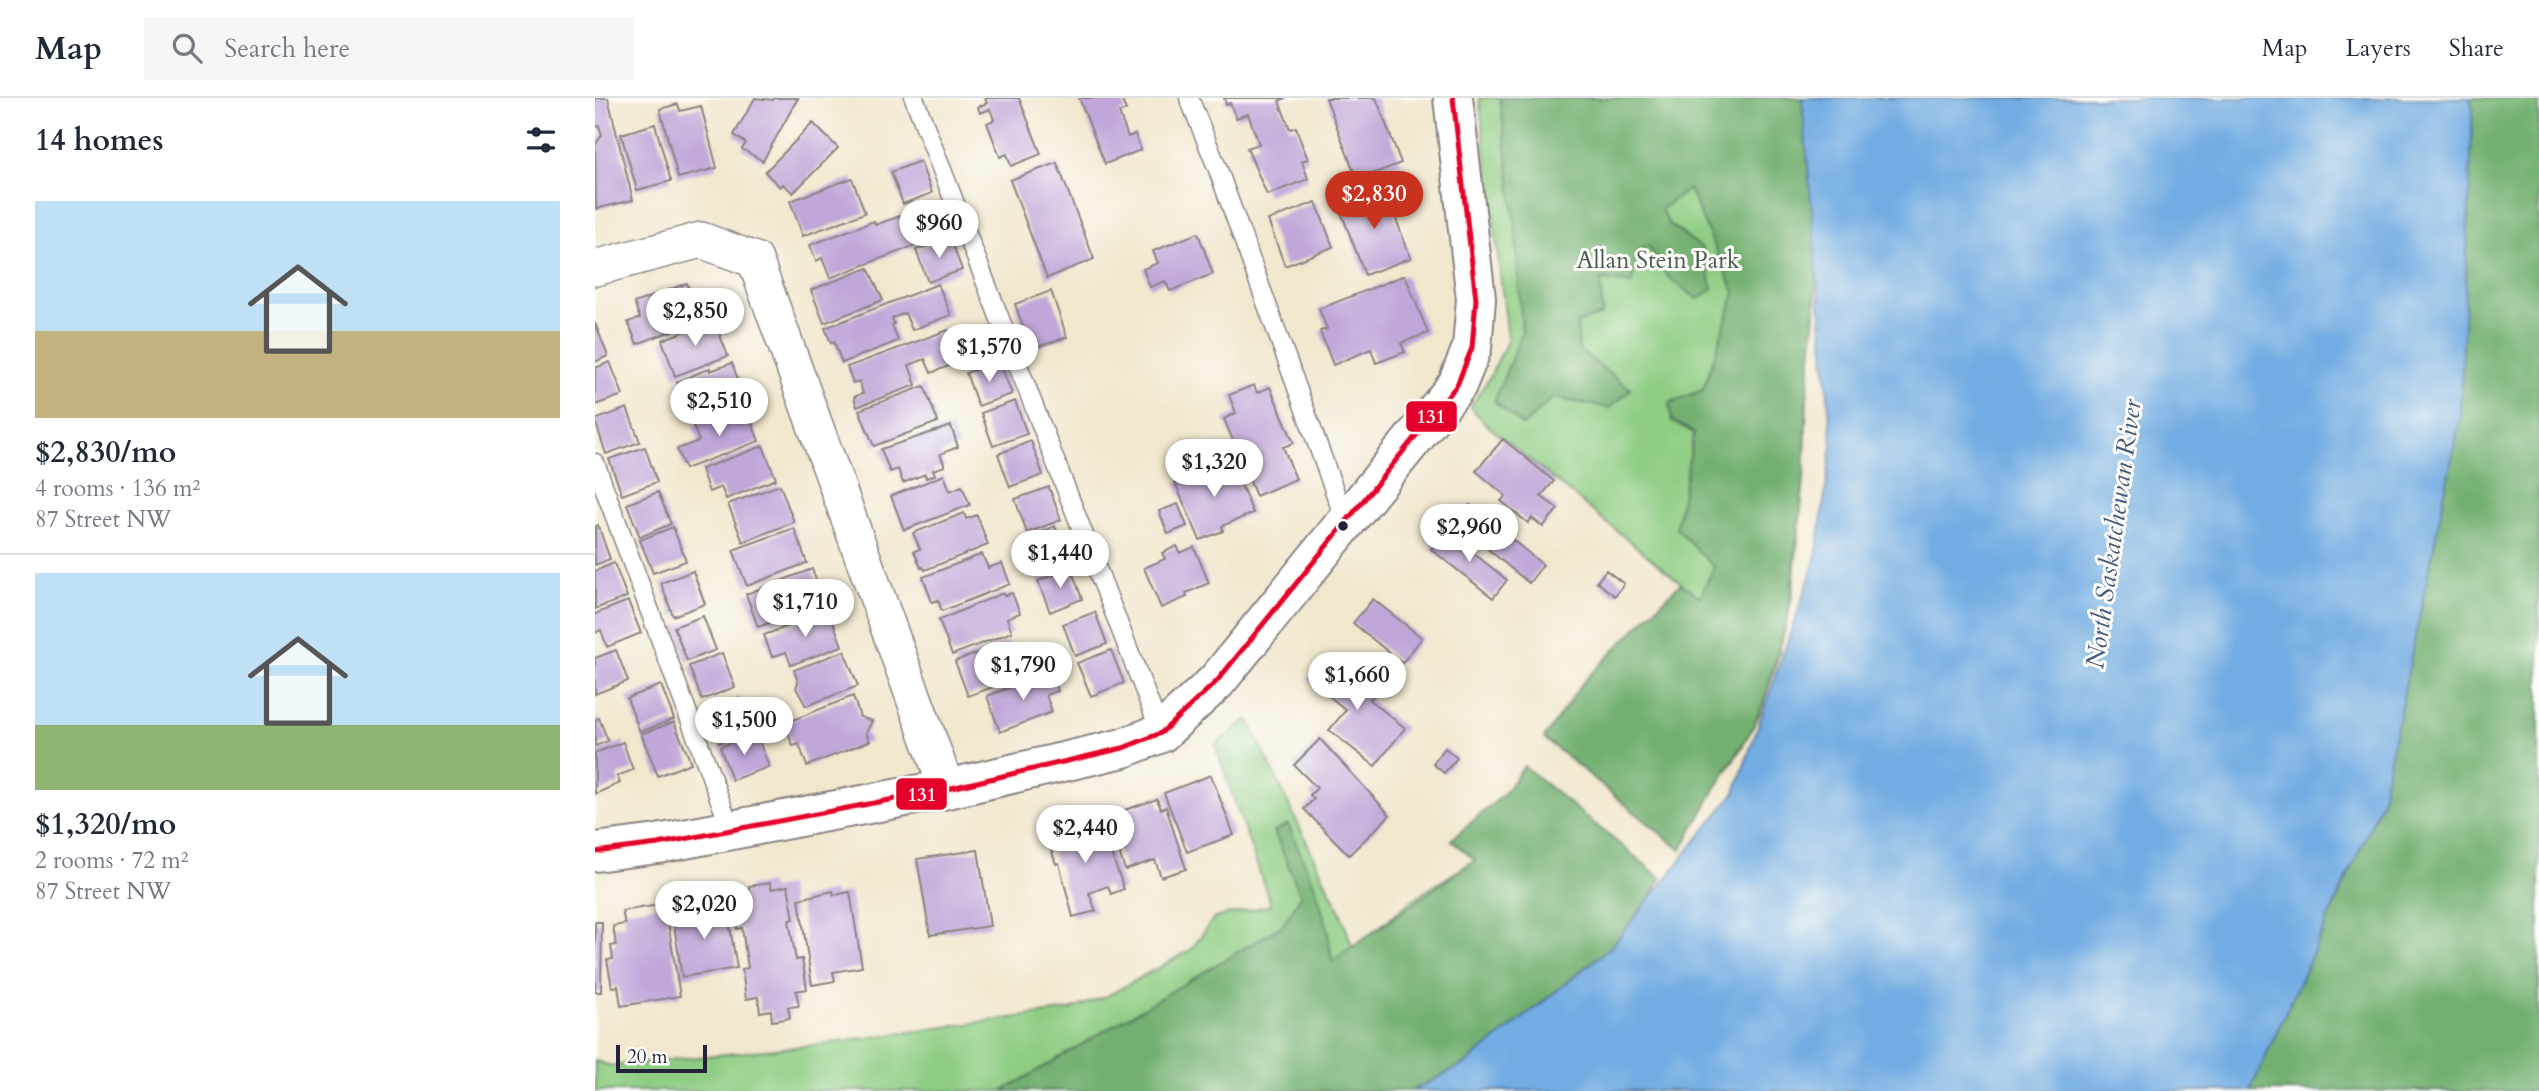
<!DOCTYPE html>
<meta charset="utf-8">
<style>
:root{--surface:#fff;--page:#f6f6f7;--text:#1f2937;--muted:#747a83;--line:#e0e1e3;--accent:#c8321e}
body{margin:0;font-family:Cardo,serif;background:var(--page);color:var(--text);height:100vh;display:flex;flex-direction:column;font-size:26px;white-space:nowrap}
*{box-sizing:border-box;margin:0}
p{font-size:23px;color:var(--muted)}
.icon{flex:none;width:38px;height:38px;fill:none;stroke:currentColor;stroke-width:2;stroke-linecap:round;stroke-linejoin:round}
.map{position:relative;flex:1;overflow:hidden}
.side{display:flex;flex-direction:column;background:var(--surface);width:595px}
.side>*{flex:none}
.scale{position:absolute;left:21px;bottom:18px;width:91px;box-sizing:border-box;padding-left:7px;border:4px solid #22223b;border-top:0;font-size:19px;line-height:24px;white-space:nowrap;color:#22223b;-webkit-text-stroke:5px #fdfcf7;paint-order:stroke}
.price{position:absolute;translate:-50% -60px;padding:0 16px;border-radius:24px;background:#fff;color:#222;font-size:23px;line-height:46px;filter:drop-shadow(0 2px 4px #0008)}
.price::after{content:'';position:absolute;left:50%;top:42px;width:21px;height:16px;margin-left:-10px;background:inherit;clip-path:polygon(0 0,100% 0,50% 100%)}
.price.current{background:var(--accent);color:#fff}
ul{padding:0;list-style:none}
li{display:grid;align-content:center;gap:14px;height:371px;padding:0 35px}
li+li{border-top:2px solid var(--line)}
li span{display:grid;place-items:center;height:217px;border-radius:0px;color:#555}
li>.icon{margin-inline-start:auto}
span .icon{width:126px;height:126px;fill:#fffc;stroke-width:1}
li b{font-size:30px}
h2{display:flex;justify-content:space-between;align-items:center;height:84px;padding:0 35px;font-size:30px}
header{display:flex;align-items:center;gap:42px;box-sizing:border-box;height:98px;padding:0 35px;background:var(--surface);border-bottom:2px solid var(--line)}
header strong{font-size:33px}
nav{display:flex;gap:38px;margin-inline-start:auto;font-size:24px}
.search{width:490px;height:63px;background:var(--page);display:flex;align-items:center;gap:18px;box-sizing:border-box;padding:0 24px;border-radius:0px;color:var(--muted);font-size:26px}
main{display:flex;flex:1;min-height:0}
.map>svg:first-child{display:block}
</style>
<header>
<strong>Map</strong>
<div class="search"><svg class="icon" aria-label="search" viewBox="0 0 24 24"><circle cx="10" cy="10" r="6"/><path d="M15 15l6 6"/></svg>Search here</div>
<nav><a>Map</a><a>Layers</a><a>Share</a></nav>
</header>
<main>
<section class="side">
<h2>14 homes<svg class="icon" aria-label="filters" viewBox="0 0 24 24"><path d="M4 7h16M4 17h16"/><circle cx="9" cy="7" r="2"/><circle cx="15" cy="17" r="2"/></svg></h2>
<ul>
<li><span style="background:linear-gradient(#bfe0f5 60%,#c2b280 0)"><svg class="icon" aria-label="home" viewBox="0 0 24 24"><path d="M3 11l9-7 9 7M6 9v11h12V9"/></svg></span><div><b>$2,830/mo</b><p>4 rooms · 136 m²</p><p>87 Street NW</p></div></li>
<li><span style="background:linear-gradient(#bfe0f5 70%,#8fb573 0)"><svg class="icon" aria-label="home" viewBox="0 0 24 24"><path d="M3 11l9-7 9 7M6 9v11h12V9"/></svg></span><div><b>$1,320/mo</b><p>2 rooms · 72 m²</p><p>87 Street NW</p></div></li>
</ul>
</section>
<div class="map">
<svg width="1944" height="993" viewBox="0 0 1944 993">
<rect width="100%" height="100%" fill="#fdfcf7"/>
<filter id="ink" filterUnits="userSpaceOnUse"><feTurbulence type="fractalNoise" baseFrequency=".0143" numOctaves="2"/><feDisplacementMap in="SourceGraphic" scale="14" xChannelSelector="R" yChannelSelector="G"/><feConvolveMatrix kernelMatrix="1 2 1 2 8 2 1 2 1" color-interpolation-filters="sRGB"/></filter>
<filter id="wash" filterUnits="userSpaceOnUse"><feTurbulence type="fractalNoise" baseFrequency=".00686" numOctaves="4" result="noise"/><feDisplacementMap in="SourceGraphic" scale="28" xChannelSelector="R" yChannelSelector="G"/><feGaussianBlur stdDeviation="1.57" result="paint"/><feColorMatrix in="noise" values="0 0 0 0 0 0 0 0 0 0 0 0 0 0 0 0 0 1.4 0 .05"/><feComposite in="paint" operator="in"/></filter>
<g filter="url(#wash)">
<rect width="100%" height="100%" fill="#f1e7cd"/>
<path fill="#8ecd83" stroke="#58785f" stroke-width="2" d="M884,0H1207L1221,204L1212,300L1209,381L1197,500L1182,563L1165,614L1148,648L1120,691L1086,752L949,640L989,583L1086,485L893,328L875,309L896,277L913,241Z
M653,621L746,816L757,848L781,832L818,801L880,762L856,742L909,696L929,668L802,993H0V963L17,968L227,946L475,912L512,898L596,852L619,820L676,807L620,647Z"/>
<path fill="#72b071" stroke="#4a6956" stroke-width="2" d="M905,0H1207L1210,10L1222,169L1219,228L1212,300L1209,381L1193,519L1168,606L1157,631L1120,691L1086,752L949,640L989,583L1086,485L1105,499L1119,469L1081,430L1099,335L1077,323L1074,305L1108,292L1140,195L1094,91L1066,111L1074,126L1107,150L1118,191L1103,201L1074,180L1053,148L1040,155L1038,186L1006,182L1007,217L982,225L984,252L1036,291L1015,310L958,300L928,328L899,303L927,235L920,126Z
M1875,0H1944V993H1655L1786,705L1878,11Z
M929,668L1066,780L1055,800L1016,849L872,965L817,993H408L688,827L706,798L679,733L693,726L721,791L732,829L737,863L880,762L856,742L909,696Z"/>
<path fill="#71ace2" stroke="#4a678e" stroke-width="2" d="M1207,0H1875L1878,11L1865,321L1786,705L1655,993H817L872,965L1016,849L1140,694L1221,461L1237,346Z"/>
<g id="blocks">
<path fill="#c0a6d9" d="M0,0H13L38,102L1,111L0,47L7,37L4,28L0,29Z
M160,0L178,2L179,0H203L168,63L147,51L151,45L139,37Z
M390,0H424L446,56L416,68L412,56L405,59L392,25L399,22L395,11L385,15L383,9L392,5Z
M484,0H526L531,12L524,15L533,39L540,36L546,52L510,66Z
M629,0H691L684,3L695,31L701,29L707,47L713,61L707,63L713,81L672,97L652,50L664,46L653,16L641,20L635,5L631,6Z
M731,0H781L806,65L762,82Z
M83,6L85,13L106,8L122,70L83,80L65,11Z
M218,25L243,50L198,95L188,86L185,89L170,74Z
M60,26L76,83L42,92L26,36Z
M325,63L337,95L308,106L296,74Z
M462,65L499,161L452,180L415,82Z
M257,80L270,115L208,138L195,103Z
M788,88L816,160L770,177L743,106Z
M721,104L738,149L690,168L673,122Z
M311,116L322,145L319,148L235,180L227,160L221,163L215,147L279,123L280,127Z
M603,135L618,176L575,193L570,183L555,189L548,171L563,165L558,153Z
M355,139L367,172L333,184L321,152Z
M273,170L288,202L229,225L216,192Z
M810,177L833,235L806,245L810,254L781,265L776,251L738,267L725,233L732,231L724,211Z
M92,185L106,222L42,246L33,224L45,220L39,205Z
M343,186L356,217L317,232L310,215L297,220L299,226L297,227L303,243L247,265L239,244L236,245L230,230Z
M456,193L472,239L436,251L420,206Z
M119,222L133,258L80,278L67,242Z
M0,225L13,258L0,264Z
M353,232L362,255L365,254L369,262L336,275L330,261L314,267L321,287L262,309L259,299L268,295L264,283L258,285L252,269Z
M404,263L417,296L383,308L371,275Z
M15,264L28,297L0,307V270Z
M137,265L149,298L112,312L114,317L96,324L82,284L115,270V273Z
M659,287L662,295L675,289L699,345L688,349L701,381L661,398L629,321L641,315L634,297Z
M329,288L343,324L279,348L264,312Z
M420,303L432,336L398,348L386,315Z
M32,310L45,344L11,356L0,322Z
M142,310L143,313L151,310L164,343L90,371L82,351L104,343L98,328Z
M356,328L363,349L345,356L350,368L338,372L340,377L331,380L330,376L308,385L303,371L295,374L286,351Z
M908,341L959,383L946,398L963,411L948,429L937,420L933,425L906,403L911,398L881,373Z
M436,343L448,377L415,389L403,356Z
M168,348L181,381L131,401L126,389L114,394L106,371Z
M50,349L62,384L27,397L14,361Z
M635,360L658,415L627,428L628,433L605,442L580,385Z
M349,377L355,393L367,388L375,407L309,432L296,398Z
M185,387L199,424L148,444L133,406Z
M454,389L466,422L432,435L420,401Z
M63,394L76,426L45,439L32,406Z
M583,406L592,428L573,436L564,413Z
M875,407L948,467L934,485L860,424Z
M369,415L371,421L382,417L393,447L330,472L328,469L326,470L319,453L325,451L318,435Z
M3,427L15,461L0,467V429Z
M460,428L472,459L439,472L427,442Z
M78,429L91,463L58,475L45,442Z
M199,430L212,465L152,488L138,452Z
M851,433L912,482L898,500L836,451Z
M582,448L585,455L599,449L614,485L591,495L592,499L566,510L549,470L570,461L567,455Z
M387,456L393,470L407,465L415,486L347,513L343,502L337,504L328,479Z
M19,465L32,499L0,511V473Z
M476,470L487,501L455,514L443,483Z
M217,471L230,505L163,529L151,496Z
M1011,472L1029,486L1020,498L1002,484Z
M98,473L110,506L78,518L66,485Z
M408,495L409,498L417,495L425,515L412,520L417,534L357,557L344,522Z
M778,501L827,540L807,565L758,525Z
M33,503L46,535L12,549L6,532L0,535V516Z
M234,513L247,548L196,567L191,554L177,559L169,537Z
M500,514L512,546L480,558L468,526Z
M108,518L121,552L92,563L79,529Z
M413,544L418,558L429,554L437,575L373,598L360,563Z
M21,552L33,583L0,596V560Z
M516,552L529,585L496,598L482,565Z
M249,553L263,588L211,608L201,590L203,584L199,572Z
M127,555L140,589L107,602L94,568Z
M735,558L781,594L775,602L810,630L780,668L734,632L751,612L713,581Z
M456,574L463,593L451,597L457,614L405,634L392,598Z
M66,587L79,621L45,634L32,600Z
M258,598L265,619L277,623L271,635L275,643L212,668L204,646L198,648L190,627L196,625L195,623Z
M144,600L157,633L124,645L111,612Z
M4,620L13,643L0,648V622Z
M79,624L96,665L63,678L46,636Z
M161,635L174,669L137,682L125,649Z
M725,641L795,717L754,757L709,711L719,701L715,697L722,690L699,667Z
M28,644L38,672L22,678L25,685L0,696V655Z
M850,650L862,660L849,675L838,666Z
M616,677L639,737L592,754L569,695Z
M562,701L566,711L571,709L591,771L566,779L560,762L530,772L512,718Z
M501,723L508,742L511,741L529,791L516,796L513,788L494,795L501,813L478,819L464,765L461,766L452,740L470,730L472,734Z
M383,752L395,828L335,837L322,761Z
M175,785L176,791L193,788L199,821L194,822L201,862L207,861L212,891L201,893L204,908L193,909L195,920L177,923L176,912L165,914L163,899L151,901L147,871L153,870L147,830L142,831L137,797L154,794V788Z
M238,793L239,797L255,794L267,869L238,874L240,883L217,887L204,801Z
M70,806L85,898L26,908L23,888L17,889L12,862L18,861L16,848L21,847L18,828L30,826L27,813Z
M131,806L142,870L87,879L77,814L99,811L100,817L112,815L111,809Z
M0,824H7L6,894H0Z"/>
</g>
</g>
<g filter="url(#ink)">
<use href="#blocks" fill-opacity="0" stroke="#8a8484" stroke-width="2"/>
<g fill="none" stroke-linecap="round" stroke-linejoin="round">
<defs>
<path id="lane" d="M319,0L566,635
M594,0L622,69L751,425
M0,365L136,732"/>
<path id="street" d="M0,170L106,142L160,162L352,691"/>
<path id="secondary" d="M0,754L63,746L352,691L528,650L566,635L622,583L862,287L877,250L881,201L858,0"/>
</defs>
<use href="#lane" stroke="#8a8484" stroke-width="21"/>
<use href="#street" stroke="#8a8484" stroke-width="38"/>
<use href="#secondary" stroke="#8a8484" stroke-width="42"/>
<use href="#lane" stroke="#fff" stroke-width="18"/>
<use href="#street" stroke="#fff" stroke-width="35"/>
<use href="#secondary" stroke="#fff" stroke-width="38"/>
<defs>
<path id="bus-1" d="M0,754L63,746L352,691L528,650L566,635L622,583L862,287L877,250L881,201L858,0"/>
</defs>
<use href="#bus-1" stroke="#fdfcf7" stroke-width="10"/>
<use href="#bus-1" stroke="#e4002b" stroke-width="5"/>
</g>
</g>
<circle fill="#22223b" stroke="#fdfcf7" stroke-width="2.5" cx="748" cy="428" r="6"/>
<g text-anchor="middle" stroke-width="6" stroke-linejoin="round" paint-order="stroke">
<g font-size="24" fill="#485e54" stroke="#fdfcf7">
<text x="1063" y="170">Allan Stein Park</text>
</g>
<g font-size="26" font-style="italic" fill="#42597e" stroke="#fdfcf7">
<text transform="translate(1518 436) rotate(-82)" y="9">North Saskatchewan River</text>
</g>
</g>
<g stroke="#fdfcf7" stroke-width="2.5">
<rect x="810" y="302" width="53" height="33" rx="7" fill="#e4002b"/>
<rect x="300" y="679" width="53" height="34" rx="7" fill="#e4002b"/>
</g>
<g font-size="19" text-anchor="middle" font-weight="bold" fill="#fff">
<text x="836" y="325">131</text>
<text x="327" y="703">131</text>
</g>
</svg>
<div class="scale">20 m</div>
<b class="price current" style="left:779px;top:133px">$2,830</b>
<b class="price" style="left:344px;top:162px">$960</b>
<b class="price" style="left:100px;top:250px">$2,850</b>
<b class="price" style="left:394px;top:286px">$1,570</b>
<b class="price" style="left:124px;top:340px">$2,510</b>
<b class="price" style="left:619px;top:401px">$1,320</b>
<b class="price" style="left:874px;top:466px">$2,960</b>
<b class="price" style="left:465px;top:492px">$1,440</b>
<b class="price" style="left:210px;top:541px">$1,710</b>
<b class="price" style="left:428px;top:604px">$1,790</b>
<b class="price" style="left:762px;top:614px">$1,660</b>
<b class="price" style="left:149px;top:659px">$1,500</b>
<b class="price" style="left:490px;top:767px">$2,440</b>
<b class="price" style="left:109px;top:843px">$2,020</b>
</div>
</main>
